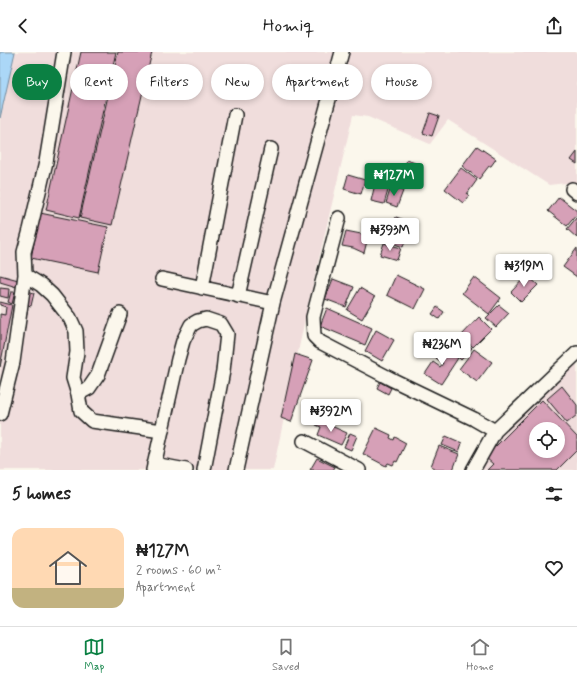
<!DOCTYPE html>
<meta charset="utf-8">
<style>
:root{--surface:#fff;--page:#f2f2f2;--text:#222;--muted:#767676;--line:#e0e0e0;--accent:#0b8043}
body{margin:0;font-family:Mynerve,sans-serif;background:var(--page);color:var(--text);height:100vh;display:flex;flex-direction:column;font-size:15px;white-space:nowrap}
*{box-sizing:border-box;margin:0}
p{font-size:13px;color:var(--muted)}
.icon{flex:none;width:22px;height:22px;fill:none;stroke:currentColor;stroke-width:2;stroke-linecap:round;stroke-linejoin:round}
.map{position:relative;height:418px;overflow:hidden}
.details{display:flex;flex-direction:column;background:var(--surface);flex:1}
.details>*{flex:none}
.banner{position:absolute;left:12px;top:12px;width:553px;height:36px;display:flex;gap:8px}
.fabs{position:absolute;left:529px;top:370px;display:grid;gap:8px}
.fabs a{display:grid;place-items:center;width:36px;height:36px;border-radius:50%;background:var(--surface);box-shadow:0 2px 6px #0003;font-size:20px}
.price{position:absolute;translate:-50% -34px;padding:0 9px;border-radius:4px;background:#fff;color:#222;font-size:13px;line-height:26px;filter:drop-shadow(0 1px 2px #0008)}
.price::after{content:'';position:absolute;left:50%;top:24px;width:12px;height:9px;margin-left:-6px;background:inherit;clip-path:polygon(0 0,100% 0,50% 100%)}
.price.current{background:var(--accent);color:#fff}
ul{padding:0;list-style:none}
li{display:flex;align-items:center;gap:12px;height:100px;padding:0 12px}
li+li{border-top:1px solid var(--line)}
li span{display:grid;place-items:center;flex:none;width:112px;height:80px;border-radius:12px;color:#555}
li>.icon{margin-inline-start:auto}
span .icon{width:48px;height:48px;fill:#fffc;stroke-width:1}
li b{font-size:17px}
h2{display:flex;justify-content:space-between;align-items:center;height:48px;padding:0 12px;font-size:17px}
.pill{padding:0 14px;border-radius:18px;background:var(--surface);box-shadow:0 2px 6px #0003;font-size:14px;line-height:36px}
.pill.current{background:var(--accent);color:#fff}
header{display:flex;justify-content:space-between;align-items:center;height:52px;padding:0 12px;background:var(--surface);font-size:18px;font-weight:600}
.menu{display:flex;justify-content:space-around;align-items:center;height:56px;border-top:1px solid var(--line);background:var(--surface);font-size:11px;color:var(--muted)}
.menu a{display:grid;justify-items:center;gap:2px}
.menu .current{color:var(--accent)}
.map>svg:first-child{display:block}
</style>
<header><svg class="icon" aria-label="back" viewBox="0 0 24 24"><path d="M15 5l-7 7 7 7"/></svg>Homiq<svg class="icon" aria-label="share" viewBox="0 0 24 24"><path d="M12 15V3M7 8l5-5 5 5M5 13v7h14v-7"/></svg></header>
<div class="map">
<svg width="577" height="418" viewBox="0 0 577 418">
<rect width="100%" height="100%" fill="#fbf7ec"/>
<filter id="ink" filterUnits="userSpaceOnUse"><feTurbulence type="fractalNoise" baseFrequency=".025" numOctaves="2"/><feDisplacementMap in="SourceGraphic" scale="8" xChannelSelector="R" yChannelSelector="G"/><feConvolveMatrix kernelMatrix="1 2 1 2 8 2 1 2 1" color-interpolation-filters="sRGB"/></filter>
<g filter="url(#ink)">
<path fill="#f0dddc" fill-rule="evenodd" d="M15,0H577V139L566,131L549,133L448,68L430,92L368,65L353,63L308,253L273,418H0V66Z
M577,308V418H473L477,400ZM536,377H558V399H536Z"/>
<path fill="#abd7f7" stroke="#728c9f" d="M0,0H15L0,66Z"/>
<path fill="#d6a0b7" stroke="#1c1c1c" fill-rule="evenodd" d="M81,0H116L79,166L46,158Z
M118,0H152L112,173L80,166Z
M430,61L439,64L432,84L423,81Z
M477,94L496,107L491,114H489L479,127L462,114Z
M577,100V112L571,108Z
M407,108L415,111L413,117L405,113Z
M461,116L477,128L467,142L469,143L463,151L445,137Z
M348,123L365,128L361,142L344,137Z
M375,132L389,135L384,152L371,149Z
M391,135L403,139L397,155L386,151Z
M559,145L577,159V162L567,174L548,159Z
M40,161L108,175L98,220L31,206Z
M396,165L413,171L409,180L393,175Z
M577,165V186L567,177Z
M391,177L407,184L403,195L387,189Z
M346,179L361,182L368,185L364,201L353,196L342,194Z
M384,191L401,196L397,208L380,203Z
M577,196V225L563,215Z
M0,223L22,229L20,236L0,230Z
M396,223L425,237L415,257L387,243Z
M527,223L538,233L521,250L511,240Z
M474,225L501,246L489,262L462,241Z
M333,227L354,235L346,255L325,247Z
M0,236L9,237L8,246L0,244Z
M360,236L375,245L362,267L347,258Z
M28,239L34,241L31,254L25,252Z
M11,240H15L12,252L8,250Z
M0,250L12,253L0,315V262L5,263L6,255L0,253Z
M499,253L509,261L496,275L486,266Z
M437,255L444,260L439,267L432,262Z
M327,256L372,276L365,293L320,274Z
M479,265L491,277L473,295L461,284Z
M376,278L394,288L382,309L365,299Z
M465,290L472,296L461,308L455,302Z
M443,296L458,306L441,332L425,322L433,310L440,315L443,311L436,306Z
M474,297L492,310L477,330L459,317Z
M295,302L313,308L291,370L281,366Z
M380,330L391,336L388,342L377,336Z
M562,334L577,353V363L567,371L547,347Z
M542,348L577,385V398L557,418H487L493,412L485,405ZM536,377H558V399H536Z
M318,368L347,381L341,393L318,383L321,375L316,373Z
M376,376L391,383L390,386L394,388L395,385L406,391L397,410L395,409L393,413L388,411L386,414L363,402Z
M350,381L357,384L351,398L344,395Z
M446,384L462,391L459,400L442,393Z
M439,394L459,402L453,418H435V416L431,414Z
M317,406L335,415L333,418H310Z"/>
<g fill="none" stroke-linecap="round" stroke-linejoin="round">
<defs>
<path id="minor" d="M572,137L577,141
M339,166L313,265L314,284L320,290L393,328L474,367L495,379L577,301
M25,223L41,233L52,243L70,266L76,279L77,300L73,326L78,342L81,359L92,369L162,379
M162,227L273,251
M202,236L235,63
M238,244L271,97
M78,342L89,336L98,323L120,262
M0,362L13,310L25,223L24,200L30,178L46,110L64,0
M304,389L359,418
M154,412L186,418
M153,418L178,307L183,289L191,273L198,269L206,267L221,272L227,282L223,319L204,418
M236,418L273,251L342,0
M473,418L495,379"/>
</defs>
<use href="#minor" stroke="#1c1c1c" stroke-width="16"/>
<use href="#minor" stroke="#fbf7ec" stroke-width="13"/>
</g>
</g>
</svg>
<div class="fabs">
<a><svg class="icon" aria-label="locate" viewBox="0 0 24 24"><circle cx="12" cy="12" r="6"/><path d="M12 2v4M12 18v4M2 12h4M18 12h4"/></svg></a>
</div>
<b class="price current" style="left:394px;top:145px">₦127M</b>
<b class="price" style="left:390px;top:200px">₦393M</b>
<b class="price" style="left:524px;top:236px">₦319M</b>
<b class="price" style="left:442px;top:314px">₦236M</b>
<b class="price" style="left:331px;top:381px">₦392M</b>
<div class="banner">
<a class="pill current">Buy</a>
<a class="pill">Rent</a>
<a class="pill">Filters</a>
<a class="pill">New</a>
<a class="pill">Apartment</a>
<a class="pill">House</a>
</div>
</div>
<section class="details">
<h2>5 homes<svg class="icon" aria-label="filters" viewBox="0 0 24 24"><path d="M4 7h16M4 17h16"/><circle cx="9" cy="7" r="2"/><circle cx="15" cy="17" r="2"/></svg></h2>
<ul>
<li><span style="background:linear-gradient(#ffd9b3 75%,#c2b280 0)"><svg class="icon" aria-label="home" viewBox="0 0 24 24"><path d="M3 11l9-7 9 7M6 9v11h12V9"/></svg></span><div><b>₦127M</b><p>2 rooms · 60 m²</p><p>Apartment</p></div><svg class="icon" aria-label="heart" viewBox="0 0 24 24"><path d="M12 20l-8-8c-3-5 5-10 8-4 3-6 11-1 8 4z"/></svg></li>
</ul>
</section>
<nav class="menu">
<a class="current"><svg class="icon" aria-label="map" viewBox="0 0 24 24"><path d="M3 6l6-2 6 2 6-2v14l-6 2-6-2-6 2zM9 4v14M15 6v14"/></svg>Map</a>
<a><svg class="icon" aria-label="saved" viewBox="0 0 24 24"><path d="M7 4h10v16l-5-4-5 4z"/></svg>Saved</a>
<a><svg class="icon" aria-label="home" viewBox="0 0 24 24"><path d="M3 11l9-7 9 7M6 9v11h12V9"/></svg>Home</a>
</nav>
